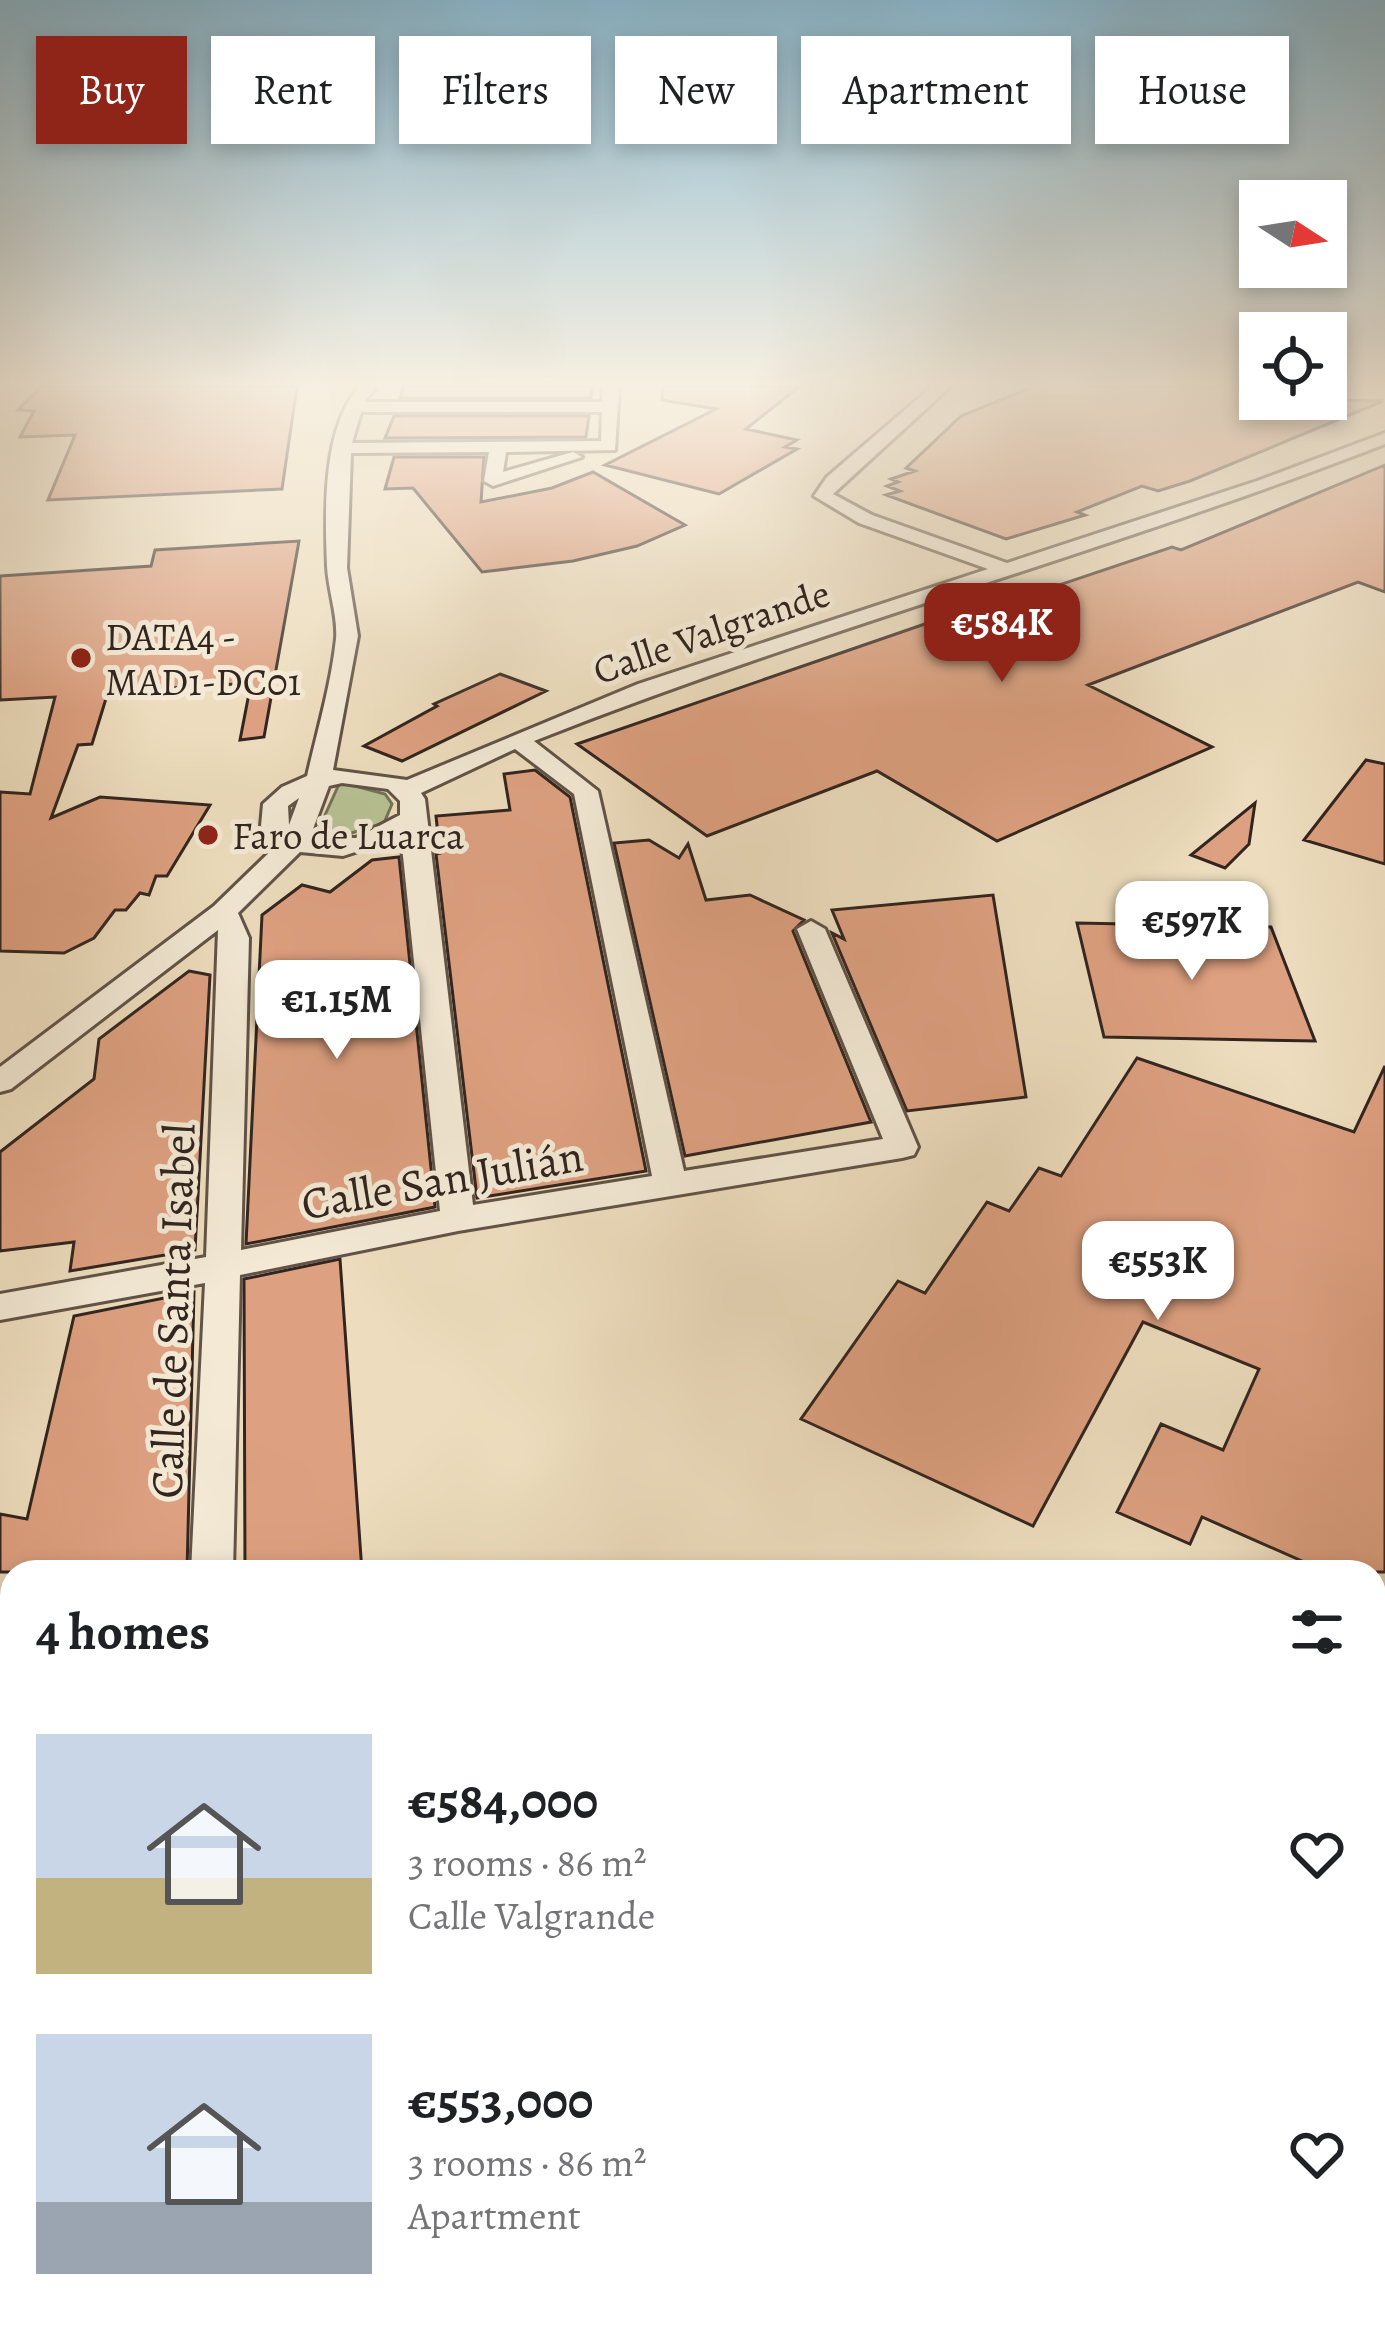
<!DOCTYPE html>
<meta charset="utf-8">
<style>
:root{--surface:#fff;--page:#f6f6f6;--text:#202124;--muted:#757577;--accent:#8f2418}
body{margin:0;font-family:Alegreya,serif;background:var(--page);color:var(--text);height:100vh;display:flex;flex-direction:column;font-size:45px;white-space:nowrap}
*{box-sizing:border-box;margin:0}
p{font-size:39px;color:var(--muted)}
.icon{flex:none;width:66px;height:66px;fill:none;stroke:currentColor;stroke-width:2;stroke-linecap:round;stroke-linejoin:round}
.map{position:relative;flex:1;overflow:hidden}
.sheet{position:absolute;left:0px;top:1560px;width:1386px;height:768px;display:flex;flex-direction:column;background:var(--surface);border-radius:36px 36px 0 0;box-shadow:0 6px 18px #0003}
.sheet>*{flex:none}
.guide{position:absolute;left:36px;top:36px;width:1314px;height:108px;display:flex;gap:24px}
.needle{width:78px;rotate:102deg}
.tools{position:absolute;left:1239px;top:180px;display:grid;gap:24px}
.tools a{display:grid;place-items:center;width:108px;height:108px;border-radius:0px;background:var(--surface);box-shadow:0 6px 18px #0003;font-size:60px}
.price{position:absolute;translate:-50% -102px;padding:0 27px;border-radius:24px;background:#fff;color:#222;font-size:39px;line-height:78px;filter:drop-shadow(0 3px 6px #0008)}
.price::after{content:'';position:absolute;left:50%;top:72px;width:36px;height:27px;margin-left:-18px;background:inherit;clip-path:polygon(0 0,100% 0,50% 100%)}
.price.active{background:var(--accent);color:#fff}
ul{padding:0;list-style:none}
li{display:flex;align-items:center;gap:36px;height:300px;padding:0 36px}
li span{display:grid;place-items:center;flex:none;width:336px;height:240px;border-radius:0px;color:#555}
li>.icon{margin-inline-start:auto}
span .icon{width:144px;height:144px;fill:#fffc;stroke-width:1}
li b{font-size:51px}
h2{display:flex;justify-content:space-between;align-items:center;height:144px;padding:0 36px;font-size:51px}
.chip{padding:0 42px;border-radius:0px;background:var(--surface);box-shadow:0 6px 18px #0003;font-size:42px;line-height:108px}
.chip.active{background:var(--accent);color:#fff}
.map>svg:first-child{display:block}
</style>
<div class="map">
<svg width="1385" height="2328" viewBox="0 0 1385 2328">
<rect width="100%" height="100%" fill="#edddbe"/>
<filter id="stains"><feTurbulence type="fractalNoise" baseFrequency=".00167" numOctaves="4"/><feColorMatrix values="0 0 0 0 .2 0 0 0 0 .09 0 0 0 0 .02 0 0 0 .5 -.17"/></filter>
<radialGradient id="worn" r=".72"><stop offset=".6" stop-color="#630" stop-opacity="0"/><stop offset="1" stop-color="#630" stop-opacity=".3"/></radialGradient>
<path fill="#b7c193" stroke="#747359" stroke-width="3" d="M340,782L385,794L392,804L384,823L339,837L316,835Z"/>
<path fill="#dda080" stroke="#32251f" stroke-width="3" d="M42,386H297L282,489L48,500L75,435L20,437L34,411L18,410Z
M404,386H592L591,398H400Z
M663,386H800L746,429L797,440L785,447L797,449L719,494L605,465L716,409L662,400Z
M1035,386H1260V399L1383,401L1190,481L1158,491L1142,486L1077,512L1085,515L1006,539L886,495L900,491L887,486L898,482L891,479L915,471L906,468L961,416Z
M394,416H589L586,437L385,438Z
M394,457H484L481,502L552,488L593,472L685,525L637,546L573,561L482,572L413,488L385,489Z
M1385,465V592L1358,582L1088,685L1212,747L997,841L877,771L707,836L577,744L951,615L958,619L1172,547L1181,550Z
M299,541L264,737L240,740L251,683L108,692L92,744L78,745L51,818L100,797L210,805L167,876H156L149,895L140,893L126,910H115L94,938L64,953L0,951V792L30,794L55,697L0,700V576L151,566L155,550Z
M500,674L546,691L402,761L364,746L437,706L434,704Z
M1366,760L1385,764V864L1304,840Z
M535,770L570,797L646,1171L477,1198L436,854L440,853L436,816L510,810L504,774Z
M1255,803L1249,844L1225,868L1191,855Z
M649,840L679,858L688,844L706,900L750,895L804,920L793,931L871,1122L685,1156L614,843Z
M399,857L435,1207L246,1244L262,915L302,885L330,892L372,860Z
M993,895L1026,1097L907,1111L832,933L844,939L832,910Z
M1077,923L1271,927L1315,1041L1104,1037Z
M189,971L210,975L195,1250L70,1271L74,1242L0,1251V1152L94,1079L99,1039Z
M1137,1058L1354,1132L1385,1066V1572H1327L1202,1517L1190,1544L1117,1512L1161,1424L1223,1450L1259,1369L1143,1322L1033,1526L801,1419L898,1281L925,1293L987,1202L1009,1211L1039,1168L1061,1176Z
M340,1259L362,1572H245L244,1279Z
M194,1292L187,1572H0V1514L27,1519L74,1316Z"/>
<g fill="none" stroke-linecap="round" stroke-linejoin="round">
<defs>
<path id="street" d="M360,386H377L364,402H602L603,386H619L615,450L506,452L503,472L573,452L582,457L493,486L484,481L489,452L351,453L347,568L358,636L333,770L407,780L638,684L988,569L859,523L814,496L827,477L933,386H951L833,494L872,515L1007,563L1257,481L1385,433V444C1105,553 814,630 534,741L598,791L684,1171L883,1139L797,929L811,921L825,929L918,1147L914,1155L902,1158L458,1231L240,1275L233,1572H191L205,1283L0,1320V1294L206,1257L218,930L11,1089L0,1092V1067L214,906L279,843L261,826L263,804L282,787L307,776C317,732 331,685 336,639C338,616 328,590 327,566C325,513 322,427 360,386ZM361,412H602L601,441L352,443ZM515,749L574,794L652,1176L473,1205L425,799L421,793ZM342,783L388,789L400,801V815L356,838L310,837L329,786ZM299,798L289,825L288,806ZM401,837L440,1211L241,1250L249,938L238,913L300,852L343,856Z"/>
</defs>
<use href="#street" stroke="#615347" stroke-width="6"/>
<use href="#street" fill="#f3e9d5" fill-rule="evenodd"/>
</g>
<linearGradient id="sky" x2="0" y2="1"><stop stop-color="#89b8d0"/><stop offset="0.54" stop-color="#f7f0e2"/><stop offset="1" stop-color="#f7f0e2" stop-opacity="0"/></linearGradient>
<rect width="1385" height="712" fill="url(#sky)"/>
<g fill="#8f2418" stroke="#f3e9d5" stroke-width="4.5">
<circle cx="81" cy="658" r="12"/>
<circle cx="208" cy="835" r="12"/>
</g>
<g text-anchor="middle" stroke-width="10" stroke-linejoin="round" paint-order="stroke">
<g font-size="39" fill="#32251f" stroke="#f3e9d5">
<text transform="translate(711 631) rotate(-19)" y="14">Calle Valgrande</text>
</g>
<g font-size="39" fill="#32251f" stroke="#f3e9d5" text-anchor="start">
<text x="105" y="650">DATA4 -<tspan x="105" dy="45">MAD1-DC01</tspan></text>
<text x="232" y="849">Faro de Luarca</text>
</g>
<g font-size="45" fill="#32251f" stroke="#f3e9d5">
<text transform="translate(442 1179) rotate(-10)" y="16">Calle San Julián</text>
<text transform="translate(172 1311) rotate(-88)" y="16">Calle de Santa Isabel</text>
</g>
</g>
<rect width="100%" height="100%" filter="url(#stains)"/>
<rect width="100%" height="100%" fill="url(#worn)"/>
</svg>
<div class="tools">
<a><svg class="needle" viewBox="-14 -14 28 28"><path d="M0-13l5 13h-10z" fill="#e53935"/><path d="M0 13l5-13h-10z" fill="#757577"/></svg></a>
<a><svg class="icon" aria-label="locate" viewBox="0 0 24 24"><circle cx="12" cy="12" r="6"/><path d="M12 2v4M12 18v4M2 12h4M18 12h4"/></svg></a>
</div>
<b class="price active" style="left:1002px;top:685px">€584K</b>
<b class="price" style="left:1192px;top:983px">€597K</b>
<b class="price" style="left:337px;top:1062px">€1.15M</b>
<b class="price" style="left:1158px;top:1323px">€553K</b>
<div class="guide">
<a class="chip active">Buy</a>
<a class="chip">Rent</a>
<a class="chip">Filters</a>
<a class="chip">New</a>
<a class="chip">Apartment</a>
<a class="chip">House</a>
</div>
<section class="sheet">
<h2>4 homes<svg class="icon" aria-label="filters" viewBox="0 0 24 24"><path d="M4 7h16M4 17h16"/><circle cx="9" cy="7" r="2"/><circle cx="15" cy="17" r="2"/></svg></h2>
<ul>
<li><span style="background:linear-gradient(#c9d6e8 60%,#c2b280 0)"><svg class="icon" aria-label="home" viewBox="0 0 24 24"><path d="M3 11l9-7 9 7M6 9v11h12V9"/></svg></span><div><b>€584,000</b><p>3 rooms · 86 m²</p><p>Calle Valgrande</p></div><svg class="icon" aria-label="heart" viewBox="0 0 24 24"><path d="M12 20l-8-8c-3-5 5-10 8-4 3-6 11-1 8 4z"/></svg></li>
<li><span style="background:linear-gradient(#c9d6e8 70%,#9aa5b1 0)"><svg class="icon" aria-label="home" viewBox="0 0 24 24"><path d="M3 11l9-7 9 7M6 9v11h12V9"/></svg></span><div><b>€553,000</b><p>3 rooms · 86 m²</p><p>Apartment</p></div><svg class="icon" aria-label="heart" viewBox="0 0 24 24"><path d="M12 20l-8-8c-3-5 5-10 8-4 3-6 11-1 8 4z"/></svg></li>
</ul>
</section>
</div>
